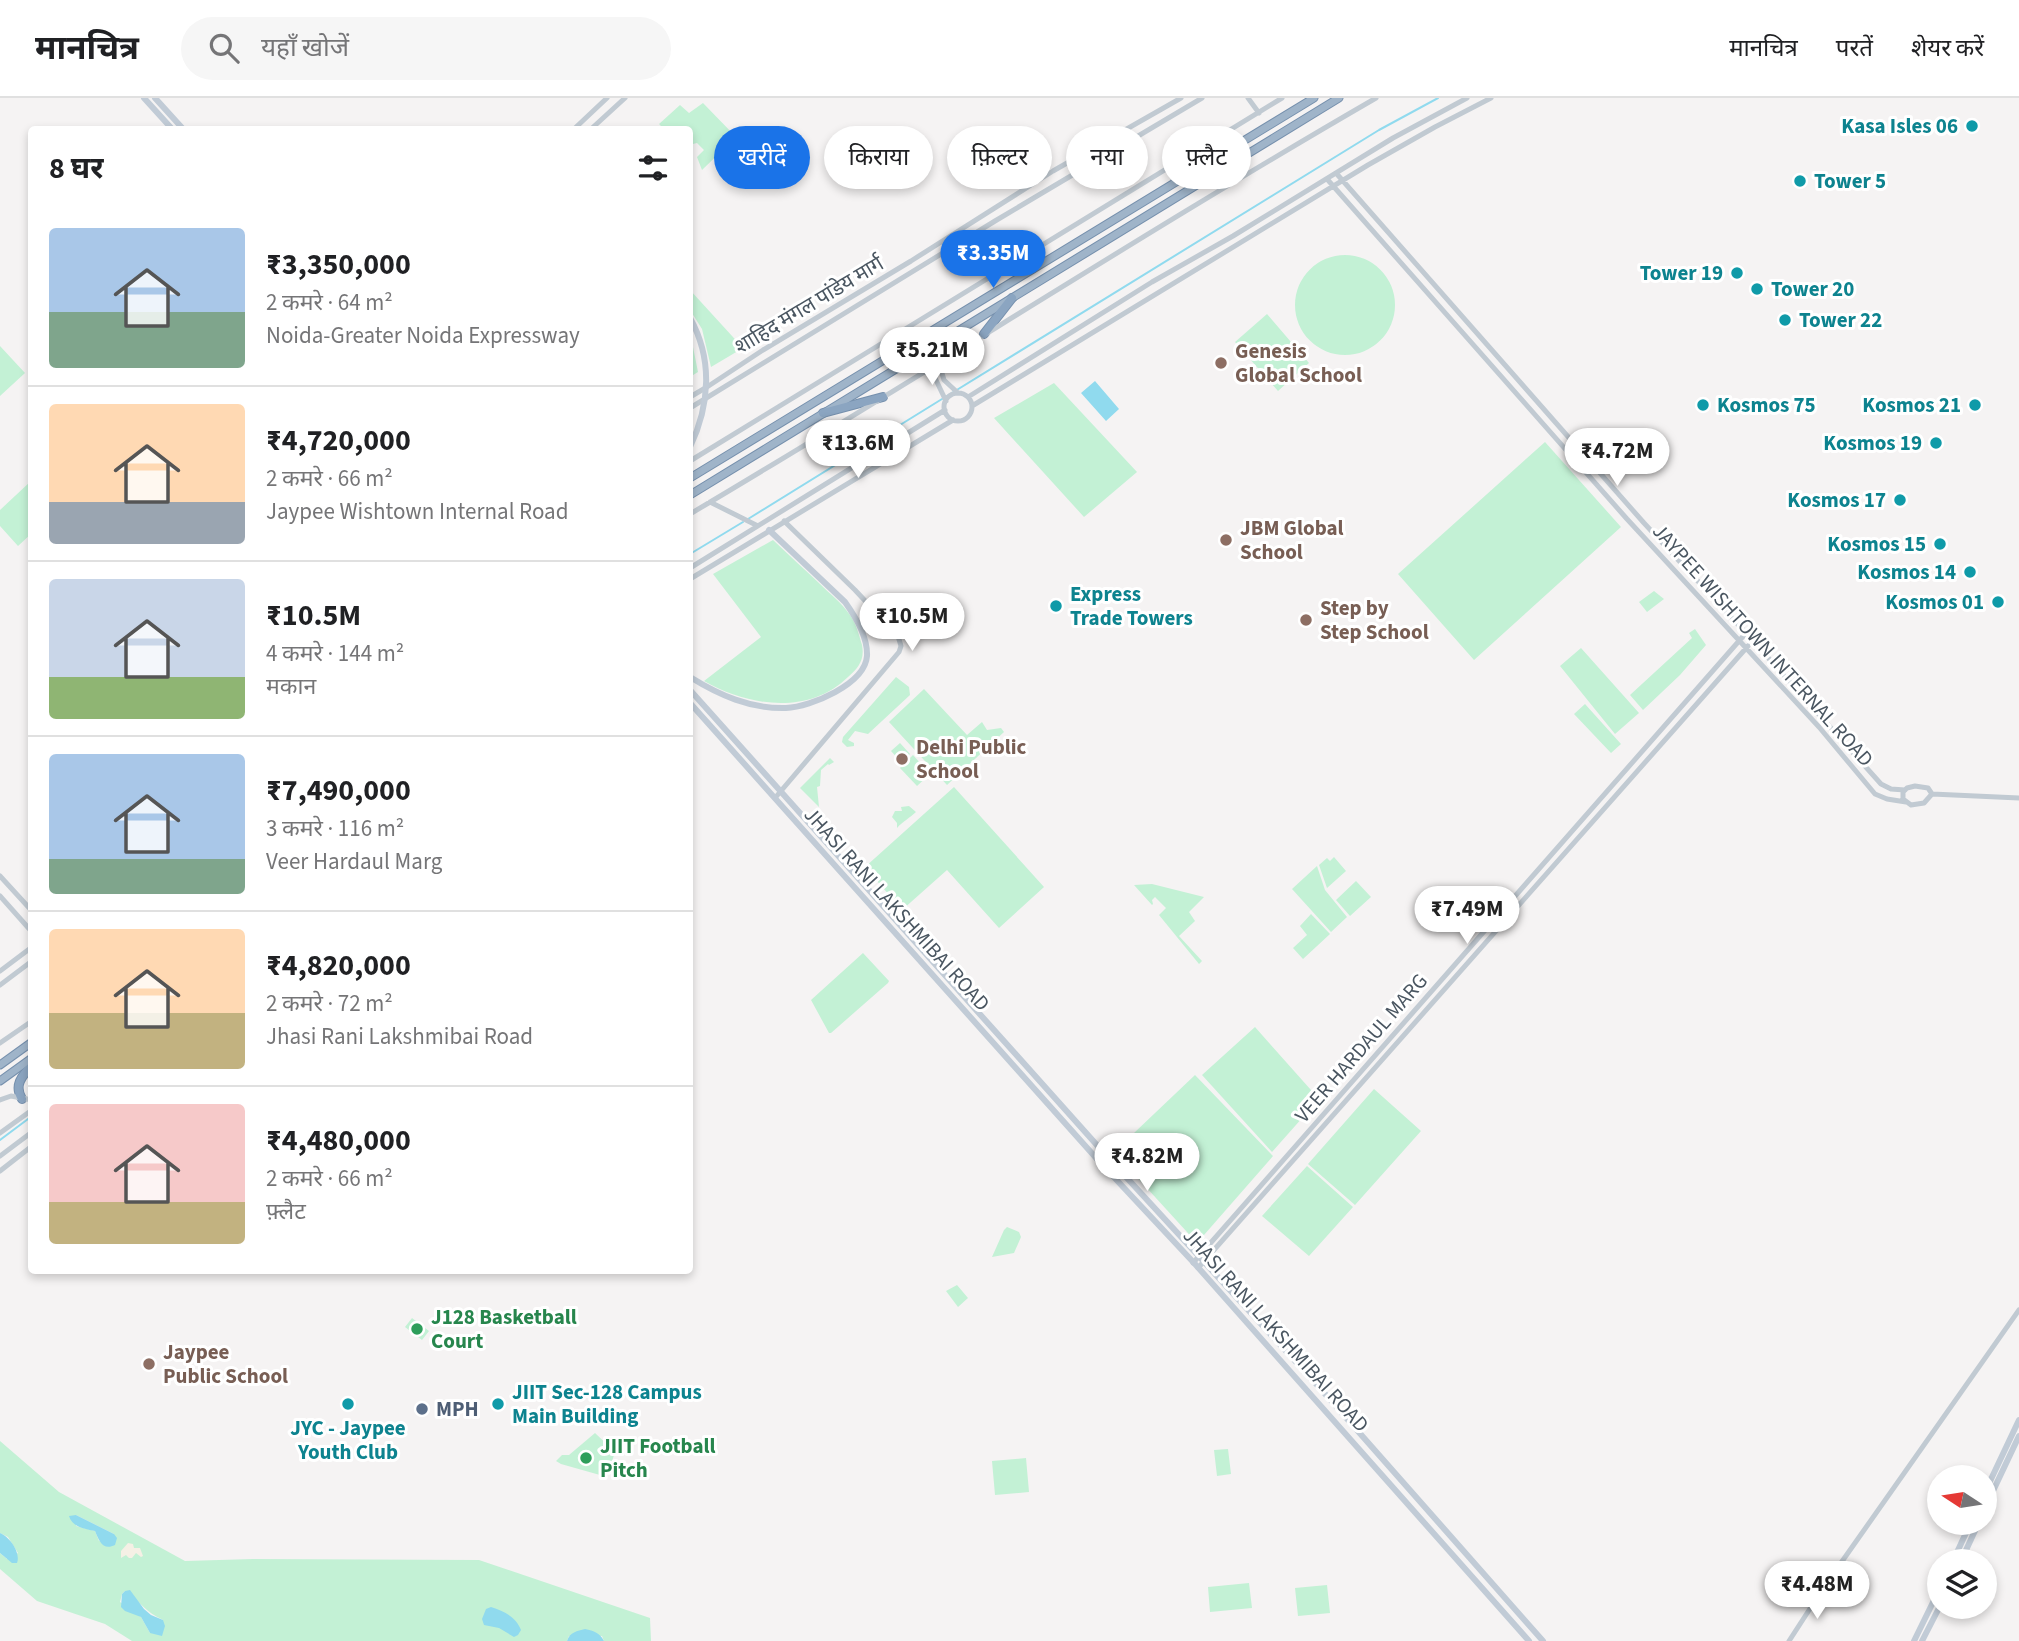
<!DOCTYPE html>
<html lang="hi">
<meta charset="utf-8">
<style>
:root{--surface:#fff;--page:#f6f6f6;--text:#202124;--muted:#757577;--line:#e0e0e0;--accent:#1a73e8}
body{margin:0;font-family:"Source Sans 3","Noto Sans Devanagari",sans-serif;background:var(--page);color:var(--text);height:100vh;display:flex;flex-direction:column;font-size:26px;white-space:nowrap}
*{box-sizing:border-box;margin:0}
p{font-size:23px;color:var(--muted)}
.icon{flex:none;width:38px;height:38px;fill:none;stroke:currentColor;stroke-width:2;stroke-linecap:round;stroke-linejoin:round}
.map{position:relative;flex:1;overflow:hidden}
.drawer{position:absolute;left:28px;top:28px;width:665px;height:1148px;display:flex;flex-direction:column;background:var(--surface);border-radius:7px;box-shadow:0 4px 10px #0003}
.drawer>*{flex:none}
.top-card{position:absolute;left:714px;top:28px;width:665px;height:63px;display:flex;gap:14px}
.needle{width:46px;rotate:282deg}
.buttons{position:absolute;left:1927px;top:1367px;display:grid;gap:14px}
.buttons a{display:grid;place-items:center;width:70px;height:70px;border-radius:50%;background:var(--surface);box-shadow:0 4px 10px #0003;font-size:35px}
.price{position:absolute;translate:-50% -60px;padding:0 16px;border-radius:24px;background:#fff;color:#222;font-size:23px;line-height:46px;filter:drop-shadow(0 2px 4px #0008)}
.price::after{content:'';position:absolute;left:50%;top:42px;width:21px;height:16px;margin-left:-10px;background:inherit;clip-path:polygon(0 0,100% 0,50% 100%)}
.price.on{background:var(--accent);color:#fff}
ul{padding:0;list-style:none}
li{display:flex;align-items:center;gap:21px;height:175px;padding:0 21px}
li+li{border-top:2px solid var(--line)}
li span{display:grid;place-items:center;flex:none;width:196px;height:140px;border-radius:7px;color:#555}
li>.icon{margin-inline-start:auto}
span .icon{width:84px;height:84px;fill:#fffc;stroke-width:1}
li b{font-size:30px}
h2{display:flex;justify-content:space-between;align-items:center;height:84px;padding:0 21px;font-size:30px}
.pill{padding:0 24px;border-radius:32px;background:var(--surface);box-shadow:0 4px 10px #0003;font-size:24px;line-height:63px}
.pill.on{background:var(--accent);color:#fff}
header{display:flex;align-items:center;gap:42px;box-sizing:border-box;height:98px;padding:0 35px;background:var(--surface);border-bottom:2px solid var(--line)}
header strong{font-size:33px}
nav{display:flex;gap:38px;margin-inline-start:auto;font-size:24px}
.search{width:490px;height:63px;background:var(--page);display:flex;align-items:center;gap:18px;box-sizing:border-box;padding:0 24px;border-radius:38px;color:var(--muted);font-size:26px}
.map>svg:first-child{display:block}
</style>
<header>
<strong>मानचित्र</strong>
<div class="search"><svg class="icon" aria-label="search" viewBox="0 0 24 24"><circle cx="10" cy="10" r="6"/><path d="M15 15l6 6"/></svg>यहाँ खोजें</div>
<nav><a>मानचित्र</a><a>परतें</a><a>शेयर करें</a></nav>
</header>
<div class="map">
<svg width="2019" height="1543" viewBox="0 0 2019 1543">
<rect width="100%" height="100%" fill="#f5f3f3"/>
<path fill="#c3f1d5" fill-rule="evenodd" d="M703,5L736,39L702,72L697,59L704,52L697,45L693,46L690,43V32L664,31L659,26L680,7L689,15Z
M1295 207a50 50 0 1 1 100 0a50 50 0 1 1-100 0Z
M690,192L743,250L711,269L702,231L690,212Z
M1267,216L1309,265L1278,293L1235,244Z
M690,234L698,274L690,279Z
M0,248L25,275L0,298Z
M1054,285L1137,374L1084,419L994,320Z
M1545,344L1621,429L1474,562L1398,476Z
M31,383V436L18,448L0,428V412Z
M773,442C789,457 805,472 820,486C830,496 842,505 850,517C856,525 859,537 862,547C865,562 858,570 848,579C808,618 748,608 704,583L761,539L713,476Z
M1654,493L1664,501L1647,514L1639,504Z
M1695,531L1706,547L1680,577L1643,612L1630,597L1692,540L1689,535Z
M1581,550L1639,615L1615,636L1560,568Z
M896,579L909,589L910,597L868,636L855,633L848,642L854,645V648L847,649L842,644L843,639Z
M924,591L967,637L982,624L987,632L1001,630L1004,634L947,687L889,624Z
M1585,606L1621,646L1611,655L1574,616Z
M900,645L910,656L901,664L891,653Z
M913,657L930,676L917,688L900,670Z
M830,660L834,664L829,667L828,666L821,672L820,688L817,689L819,709L800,690Z
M954,689L1044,789L999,830L947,772L902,812L865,769Z
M909,708L916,714C910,720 903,723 897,730V725L892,719L895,713H902L901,709Z
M1334,759L1346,773L1327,790L1319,767L1327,760L1330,763Z
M1317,768L1325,792L1347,819L1331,834L1292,791Z
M1356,783L1371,799L1350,818L1336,802Z
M1152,786L1204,799L1189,814L1195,823L1179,838L1202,863L1199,866L1159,817L1166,810L1155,799L1152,802L1153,806L1152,807L1134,787Z
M1311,816L1330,836L1303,861L1293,850L1307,837L1300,828Z
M863,855L889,883L888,885L831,935H829L811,902Z
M1255,929L1319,1001L1272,1054L1202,977Z
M1195,977L1273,1058L1197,1145L1114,1054Z
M1374,991L1421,1033L1355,1107L1308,1066Z
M1307,1068L1353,1109L1309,1158L1262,1118Z
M1007,1129L1019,1134L1021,1139L1014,1155L992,1159L1004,1132Z
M957,1187L968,1200L958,1209L946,1193Z
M412,1220L429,1233L422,1242L405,1229Z
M595,1335L615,1354L607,1379L561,1366L556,1363L562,1357H569Z
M0,1343L59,1394L185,1463L253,1461L479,1462L650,1520L651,1543H604L602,1538H569L567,1543H132L105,1526L37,1503L0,1471V1455L7,1461L18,1455L8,1439L0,1435ZM76,1417L114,1436L99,1443L95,1433L76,1428ZM125,1493C140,1503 145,1514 163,1522L150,1535L141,1519L120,1504L122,1496Z
M1228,1351L1231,1376L1217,1378L1214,1352Z
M1026,1360L1029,1394L995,1397L992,1363Z
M1249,1485L1252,1510L1210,1514L1208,1489Z
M1327,1487L1330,1515L1298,1518L1295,1490Z"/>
<path fill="#f5f0e5" d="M128,1445L133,1446L134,1450H140L143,1458L141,1459L136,1455L132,1460H129L126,1457L121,1460V1453Z"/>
<path fill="#90daee" d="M847,40L854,43V55L851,62L846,64L841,63L843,52L840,45Z
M1095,283L1119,311L1106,323L1081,295Z
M76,1417L114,1436L117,1440L115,1447C103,1453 99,1443 95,1433C85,1431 72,1429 69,1418Z
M0,1435C10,1439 21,1455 17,1465H12L0,1455Z
M130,1492L144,1511L151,1517L163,1522L165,1528L162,1538L150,1535L141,1519L125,1513L121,1509L122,1496L125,1493Z
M491,1509C504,1513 516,1519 521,1532L518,1537L514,1539L499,1530L484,1527L482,1521L486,1511Z
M585,1531C594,1533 600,1535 604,1543H567C570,1534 577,1533 585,1531Z"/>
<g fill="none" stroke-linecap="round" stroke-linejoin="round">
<path stroke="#90daee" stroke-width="2" d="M947,298L1379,32L1438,0
M748,421L942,301
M690,456L743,424
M0,1042L32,1018"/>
<defs>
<path id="trunk" d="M1175,83L1191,62L1206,47
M690,380L1314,0
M690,397L1339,0
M0,967L32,944
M0,983L32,960"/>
<path id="motorway" d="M984,236L1012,200
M823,315L883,299
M22,1001C14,988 21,978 32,968"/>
</defs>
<use href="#trunk" stroke="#7690ad" stroke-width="9"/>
<use href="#motorway" stroke="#7690ad" stroke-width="10"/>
<path stroke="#c1cad2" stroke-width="5" d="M1248,0L1259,15
M573,32L607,0
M590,32L625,0
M1336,75L1644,425L1746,535L1881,686L1891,691L1905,692
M1327,81L1627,421L1819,629L1875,696L1887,701L1906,704
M939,265L944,282L958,295
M926,273L935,280L946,303
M944 309a14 14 0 1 1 28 0a14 14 0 1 1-28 0Z
M690,299L707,289L763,252L911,163L1053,73L1181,0
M968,299L1152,184L1233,138L1393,40L1467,0
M972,308L1368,67L1435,29L1491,0
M690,310L995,123L1202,0
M690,363L1282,0
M710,404L758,428
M690,416C920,280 1144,134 1376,0
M690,470L945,312
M690,481L953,322
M1915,688L1928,690L1932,696L1924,705L1911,707L1903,701V694L1907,690Z
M1932,696L2019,700
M775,700L899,554L901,548L898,538L855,492L784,423
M0,778L32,813
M0,798L32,834
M0,873L32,849
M0,887L32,863
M0,945L32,923
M0,1002L11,998L32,1002
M0,1035L32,1012
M0,1058L32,1034
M0,1073L32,1048
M1193,1165L1746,535
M1198,1170L1748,548
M1789,1543L1824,1489L2019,1212"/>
<path stroke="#c1cbd6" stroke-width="6" d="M144,0L173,32
M155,0L184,32
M690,220C713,261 710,307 690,349
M690,579C719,597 750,611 786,610C811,609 865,586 867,558C868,539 855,518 845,504L769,432
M690,592L1104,1055L1319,1289L1543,1543
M690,605L1097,1061L1195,1166L1529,1543
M690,662V704
M1984,1396L2019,1322
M1984,1412L2019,1338
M1953,1463L1971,1424
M1961,1463L1979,1424
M1914,1543L1939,1492
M1922,1543L1940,1508"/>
<use href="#trunk" stroke="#9fb4c9" stroke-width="7"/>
<use href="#motorway" stroke="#8ba5c1" stroke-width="8"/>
</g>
<g fill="#0f9aa8" stroke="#fff" stroke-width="2.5">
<circle cx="1972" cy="28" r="7"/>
<circle cx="1800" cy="83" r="7"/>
<circle cx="1737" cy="175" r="7"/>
<circle cx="1757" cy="191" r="7"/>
<circle cx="1785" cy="222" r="7"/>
<circle cx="1703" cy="307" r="7"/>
<circle cx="1975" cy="307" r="7"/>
<circle cx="1936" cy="345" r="7"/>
<circle cx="1900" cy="402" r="7"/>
<circle cx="1940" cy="446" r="7"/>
<circle cx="1970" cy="474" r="7"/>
<circle cx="1998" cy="504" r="7"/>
<circle cx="1056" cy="508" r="7"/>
<circle cx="348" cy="1306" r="7"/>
<circle cx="498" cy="1306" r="7"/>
</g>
<g fill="#8d6e63" stroke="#fff" stroke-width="2.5">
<circle cx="1221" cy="265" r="7"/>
<circle cx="1226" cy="442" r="7"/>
<circle cx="1306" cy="522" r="7"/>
<circle cx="902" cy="661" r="7"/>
<circle cx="149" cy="1266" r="7"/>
</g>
<g fill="#2e9e5b" stroke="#fff" stroke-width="2.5">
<circle cx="417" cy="1231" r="7"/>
<circle cx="586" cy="1360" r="7"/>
</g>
<circle fill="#5c6f8a" stroke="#fff" stroke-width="2.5" cx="422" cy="1311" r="7"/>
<g text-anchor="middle" stroke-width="6" stroke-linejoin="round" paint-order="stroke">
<g font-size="21" font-weight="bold" fill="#0d838f" stroke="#fff" text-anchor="end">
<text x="1958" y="35">Kasa Isles 06</text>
<text x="1814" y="90" text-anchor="start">Tower 5</text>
<text x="1723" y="182">Tower 19</text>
<text x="1771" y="198" text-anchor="start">Tower 20</text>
<text x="1799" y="229" text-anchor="start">Tower 22</text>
<text x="1717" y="314" text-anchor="start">Kosmos 75</text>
<text x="1961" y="314">Kosmos 21</text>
<text x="1922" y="352">Kosmos 19</text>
<text x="1886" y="409">Kosmos 17</text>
<text x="1926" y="453">Kosmos 15</text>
<text x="1956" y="481">Kosmos 14</text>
<text x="1070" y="503" text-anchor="start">Express<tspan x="1070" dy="24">Trade Towers</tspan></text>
<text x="1984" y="511">Kosmos 01</text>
<text x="512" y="1301" text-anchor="start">JIIT Sec-128 Campus<tspan x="512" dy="24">Main Building</tspan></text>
<text x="348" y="1337" text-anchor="middle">JYC - Jaypee<tspan x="348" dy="24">Youth Club</tspan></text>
</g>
<g font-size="21" fill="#4a5661" stroke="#fff">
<text transform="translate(809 207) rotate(-31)" y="7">शाहिद मंगल पांडेय मार्ग</text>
<text transform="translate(1763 547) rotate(48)" y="7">JAYPEE WISHTOWN INTERNAL ROAD</text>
<text transform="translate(897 811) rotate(48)" y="7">JHASI RANI LAKSHMIBAI ROAD</text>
<text transform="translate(1361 950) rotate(-49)" y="7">VEER HARDAUL MARG</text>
<text transform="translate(1276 1232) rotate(48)" y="7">JHASI RANI LAKSHMIBAI ROAD</text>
</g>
<g font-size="21" font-weight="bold" fill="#785e54" stroke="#fff" text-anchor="start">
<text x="1235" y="260">Genesis<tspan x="1235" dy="24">Global School</tspan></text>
<text x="1240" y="437">JBM Global<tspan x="1240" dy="24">School</tspan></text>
<text x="1320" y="517">Step by<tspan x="1320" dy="24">Step School</tspan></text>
<text x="916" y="656">Delhi Public<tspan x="916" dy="24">School</tspan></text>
<text x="163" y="1261">Jaypee<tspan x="163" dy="24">Public School</tspan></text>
</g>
<g font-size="21" font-weight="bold" fill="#27864d" stroke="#fff" text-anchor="start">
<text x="431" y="1226">J128 Basketball<tspan x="431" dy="24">Court</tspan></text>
<text x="600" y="1355">JIIT Football<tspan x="600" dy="24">Pitch</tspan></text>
</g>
<g font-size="21" font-weight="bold" fill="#4e5e75" stroke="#fff" text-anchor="start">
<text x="436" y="1318">MPH</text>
</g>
</g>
</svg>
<div class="buttons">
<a><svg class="needle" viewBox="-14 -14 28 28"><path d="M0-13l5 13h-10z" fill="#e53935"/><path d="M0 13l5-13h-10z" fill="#757577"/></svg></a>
<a><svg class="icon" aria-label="layers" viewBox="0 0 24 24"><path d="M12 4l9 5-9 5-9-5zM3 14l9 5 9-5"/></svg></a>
</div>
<b class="price on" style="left:993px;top:192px">₹3.35M</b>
<b class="price" style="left:932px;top:289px">₹5.21M</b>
<b class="price" style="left:858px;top:382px">₹13.6M</b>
<b class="price" style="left:1617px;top:390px">₹4.72M</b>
<b class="price" style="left:912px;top:555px">₹10.5M</b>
<b class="price" style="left:1467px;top:848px">₹7.49M</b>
<b class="price" style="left:1147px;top:1095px">₹4.82M</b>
<b class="price" style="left:1817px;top:1523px">₹4.48M</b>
<div class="top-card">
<a class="pill on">खरीदें</a>
<a class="pill">किराया</a>
<a class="pill">फ़िल्टर</a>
<a class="pill">नया</a>
<a class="pill">फ़्लैट</a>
</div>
<section class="drawer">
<h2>8 घर<svg class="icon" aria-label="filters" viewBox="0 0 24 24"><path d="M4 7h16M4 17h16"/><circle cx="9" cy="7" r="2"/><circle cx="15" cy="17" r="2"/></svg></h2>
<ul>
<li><span style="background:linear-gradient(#a9c7e8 60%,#7fa58c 0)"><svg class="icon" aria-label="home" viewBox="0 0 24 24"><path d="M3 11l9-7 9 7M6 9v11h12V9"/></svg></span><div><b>₹3,350,000</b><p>2 कमरे · 64 m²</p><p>Noida-Greater Noida Expressway</p></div></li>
<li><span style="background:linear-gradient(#ffd9b3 70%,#9aa5b1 0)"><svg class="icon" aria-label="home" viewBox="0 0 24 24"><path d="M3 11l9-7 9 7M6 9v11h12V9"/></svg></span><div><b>₹4,720,000</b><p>2 कमरे · 66 m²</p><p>Jaypee Wishtown Internal Road</p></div></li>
<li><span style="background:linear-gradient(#c9d6e8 70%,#8fb573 0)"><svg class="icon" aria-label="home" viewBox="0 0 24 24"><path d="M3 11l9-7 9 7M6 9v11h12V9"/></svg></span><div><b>₹10.5M</b><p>4 कमरे · 144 m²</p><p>मकान</p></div></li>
<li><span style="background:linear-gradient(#a9c7e8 75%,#7fa58c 0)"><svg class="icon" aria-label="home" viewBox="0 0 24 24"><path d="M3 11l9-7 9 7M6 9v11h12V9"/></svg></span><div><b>₹7,490,000</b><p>3 कमरे · 116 m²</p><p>Veer Hardaul Marg</p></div></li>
<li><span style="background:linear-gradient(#ffd9b3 60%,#c2b280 0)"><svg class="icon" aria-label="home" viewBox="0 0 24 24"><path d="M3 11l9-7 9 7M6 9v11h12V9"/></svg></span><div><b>₹4,820,000</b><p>2 कमरे · 72 m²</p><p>Jhasi Rani Lakshmibai Road</p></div></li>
<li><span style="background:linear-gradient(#f6c9c9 70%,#c2b280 0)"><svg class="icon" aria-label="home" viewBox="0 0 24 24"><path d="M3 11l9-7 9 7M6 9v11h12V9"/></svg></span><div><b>₹4,480,000</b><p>2 कमरे · 66 m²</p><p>फ़्लैट</p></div></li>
</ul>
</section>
</div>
